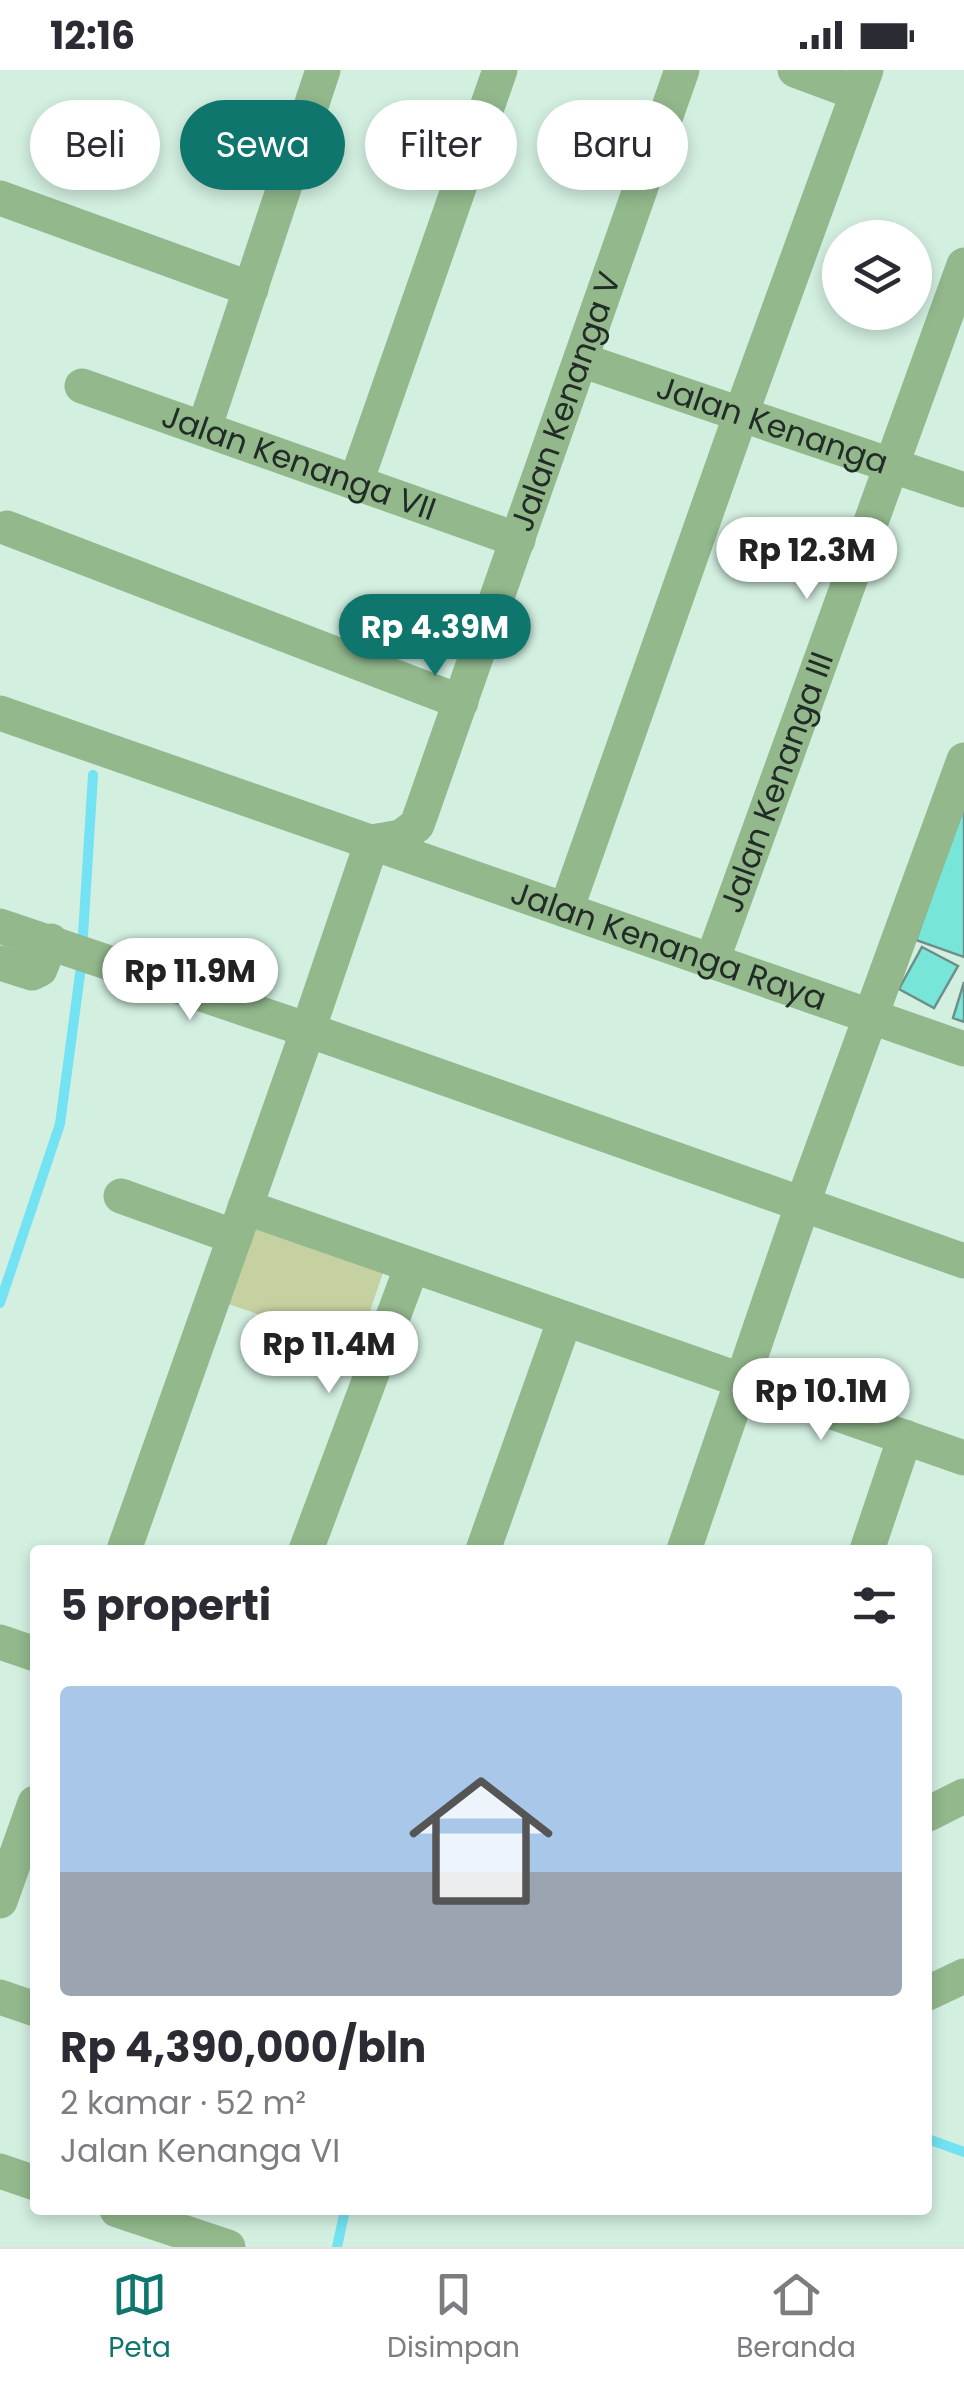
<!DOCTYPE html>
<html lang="id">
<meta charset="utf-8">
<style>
:root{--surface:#fff;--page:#f7f7f7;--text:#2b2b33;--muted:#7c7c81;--line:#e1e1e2;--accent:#0f766e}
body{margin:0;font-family:Poppins,sans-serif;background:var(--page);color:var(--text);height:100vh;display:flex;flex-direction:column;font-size:38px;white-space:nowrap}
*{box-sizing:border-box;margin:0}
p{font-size:32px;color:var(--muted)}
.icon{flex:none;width:55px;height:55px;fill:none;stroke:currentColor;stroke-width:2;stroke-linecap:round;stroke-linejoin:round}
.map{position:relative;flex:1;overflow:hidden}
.side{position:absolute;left:30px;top:1475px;width:902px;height:670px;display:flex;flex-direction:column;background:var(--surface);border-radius:10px;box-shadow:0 5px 15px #0003}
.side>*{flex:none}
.guide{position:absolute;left:30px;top:30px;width:905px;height:90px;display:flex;gap:20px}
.buttons{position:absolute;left:822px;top:150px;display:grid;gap:20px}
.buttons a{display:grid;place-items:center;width:110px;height:110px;border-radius:50%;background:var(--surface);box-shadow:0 5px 15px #0003;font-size:50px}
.price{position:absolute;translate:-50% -85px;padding:0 22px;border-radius:35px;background:#fff;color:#222;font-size:32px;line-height:65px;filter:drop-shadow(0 2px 5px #0008)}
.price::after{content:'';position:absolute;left:50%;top:60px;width:30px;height:22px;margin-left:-15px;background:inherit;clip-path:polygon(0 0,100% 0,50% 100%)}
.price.on{background:var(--accent);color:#fff}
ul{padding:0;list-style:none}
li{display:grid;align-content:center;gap:20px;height:530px;padding:0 30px}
li span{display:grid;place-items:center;height:310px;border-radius:10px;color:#555}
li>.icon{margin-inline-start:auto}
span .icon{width:180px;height:180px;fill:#fffc;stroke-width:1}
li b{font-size:42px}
h2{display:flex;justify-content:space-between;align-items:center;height:120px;padding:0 30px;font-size:42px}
.chip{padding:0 35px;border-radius:45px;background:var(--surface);box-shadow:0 5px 15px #0003;font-size:35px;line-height:90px}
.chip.on{background:var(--accent);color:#fff}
.status{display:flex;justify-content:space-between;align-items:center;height:70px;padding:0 50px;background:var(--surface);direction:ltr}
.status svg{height:28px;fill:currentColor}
.tabs{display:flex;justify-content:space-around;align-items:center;height:140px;border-top:2px solid var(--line);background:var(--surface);font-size:28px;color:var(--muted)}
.tabs a{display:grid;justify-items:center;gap:5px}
.tabs .on{color:var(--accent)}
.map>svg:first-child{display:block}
</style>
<div class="status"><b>12:16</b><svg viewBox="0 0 49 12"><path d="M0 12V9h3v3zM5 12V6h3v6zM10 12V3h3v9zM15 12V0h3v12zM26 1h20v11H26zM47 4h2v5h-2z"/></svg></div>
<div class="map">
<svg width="964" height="2177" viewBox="0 0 964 2177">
<rect width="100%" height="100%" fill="#d2efe0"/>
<path fill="#c5d1a0" d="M248,1151L384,1200L357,1279L220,1231Z"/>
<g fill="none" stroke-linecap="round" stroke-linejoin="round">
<path stroke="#73e2f2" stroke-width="10" d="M0,1233L60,1054L81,897L93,705
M928,2069L964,2082
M337,2177L345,2140"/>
</g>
<path fill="#77e6d9" stroke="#6f8e8a" stroke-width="2.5" d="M964,731V887L916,870Z
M922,877L958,896L934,938L899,919Z
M964,912V952L953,948Z"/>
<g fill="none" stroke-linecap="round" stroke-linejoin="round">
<g stroke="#92b88c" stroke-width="35">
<path d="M795,0L857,23"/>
<path d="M0,128L251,219"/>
<path id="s1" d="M581,290L964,420"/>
<path id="s2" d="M82,316L518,470"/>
<path d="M204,359L323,0"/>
<path d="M356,412L500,0"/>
<path d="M7,458L461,632"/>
<path id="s3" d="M0,643L964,979"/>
<path id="s4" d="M372,772L401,767L417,755L682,0"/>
<path d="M566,840L741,344L866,0"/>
<path d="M0,856L308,960L964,1191"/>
<path id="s5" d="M712,891L964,195"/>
<path d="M0,893L32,903L40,899L51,871"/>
<path d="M121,1126L235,1167"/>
<path d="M245,1137L964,1388"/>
<path d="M124,1480L308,960L372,772"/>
<path d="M306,1480L412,1196"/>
<path d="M483,1480L565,1249"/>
<path d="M684,1480L810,1113L964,690"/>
<path d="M867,1480L905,1367"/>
<path d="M0,1572L35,1584"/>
<path d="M928,1744L964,1726"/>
<path d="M0,1831L35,1733"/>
<path d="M928,1923L964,1906"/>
<path d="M0,1927L35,1939"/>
<path d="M0,2101L35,2113"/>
<path d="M117,2140L228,2177"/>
</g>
</g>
<g text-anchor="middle" stroke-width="8" stroke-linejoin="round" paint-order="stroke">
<g font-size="32" fill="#212c27" stroke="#fff">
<text dy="11" stroke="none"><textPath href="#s4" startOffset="498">Jalan Kenanga V</textPath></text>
<text dy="11" stroke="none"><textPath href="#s1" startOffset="202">Jalan Kenanga</textPath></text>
<text dy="11" stroke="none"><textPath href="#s2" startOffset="230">Jalan Kenanga VII</textPath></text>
<text dy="11" stroke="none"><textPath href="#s5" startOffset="190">Jalan Kenanga III</textPath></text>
<text dy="11" stroke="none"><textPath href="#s3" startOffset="708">Jalan Kenanga Raya</textPath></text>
</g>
</g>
</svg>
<div class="buttons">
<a><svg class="icon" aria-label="layers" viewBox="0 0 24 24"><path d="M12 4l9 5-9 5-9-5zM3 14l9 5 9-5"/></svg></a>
</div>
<b class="price" style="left:807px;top:532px">Rp 12.3M</b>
<b class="price on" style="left:435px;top:609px">Rp 4.39M</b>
<b class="price" style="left:190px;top:953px">Rp 11.9M</b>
<b class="price" style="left:329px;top:1326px">Rp 11.4M</b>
<b class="price" style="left:821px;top:1373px">Rp 10.1M</b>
<div class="guide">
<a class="chip">Beli</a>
<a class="chip on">Sewa</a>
<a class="chip">Filter</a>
<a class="chip">Baru</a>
</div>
<section class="side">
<h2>5 properti<svg class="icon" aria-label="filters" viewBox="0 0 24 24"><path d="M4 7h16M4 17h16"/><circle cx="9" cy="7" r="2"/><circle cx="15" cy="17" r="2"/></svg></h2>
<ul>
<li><span style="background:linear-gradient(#a9c7e8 60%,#9aa5b1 0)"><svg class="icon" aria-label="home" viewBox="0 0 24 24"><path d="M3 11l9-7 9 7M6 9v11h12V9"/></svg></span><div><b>Rp 4,390,000/bln</b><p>2 kamar · 52 m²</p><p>Jalan Kenanga VI</p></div></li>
</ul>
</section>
</div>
<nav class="tabs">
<a class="on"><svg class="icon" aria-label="map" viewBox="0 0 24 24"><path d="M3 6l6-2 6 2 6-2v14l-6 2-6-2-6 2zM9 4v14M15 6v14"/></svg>Peta</a>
<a><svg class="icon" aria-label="saved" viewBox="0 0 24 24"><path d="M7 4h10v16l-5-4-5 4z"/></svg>Disimpan</a>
<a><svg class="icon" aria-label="home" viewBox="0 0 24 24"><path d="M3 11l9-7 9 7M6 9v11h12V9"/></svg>Beranda</a>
</nav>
